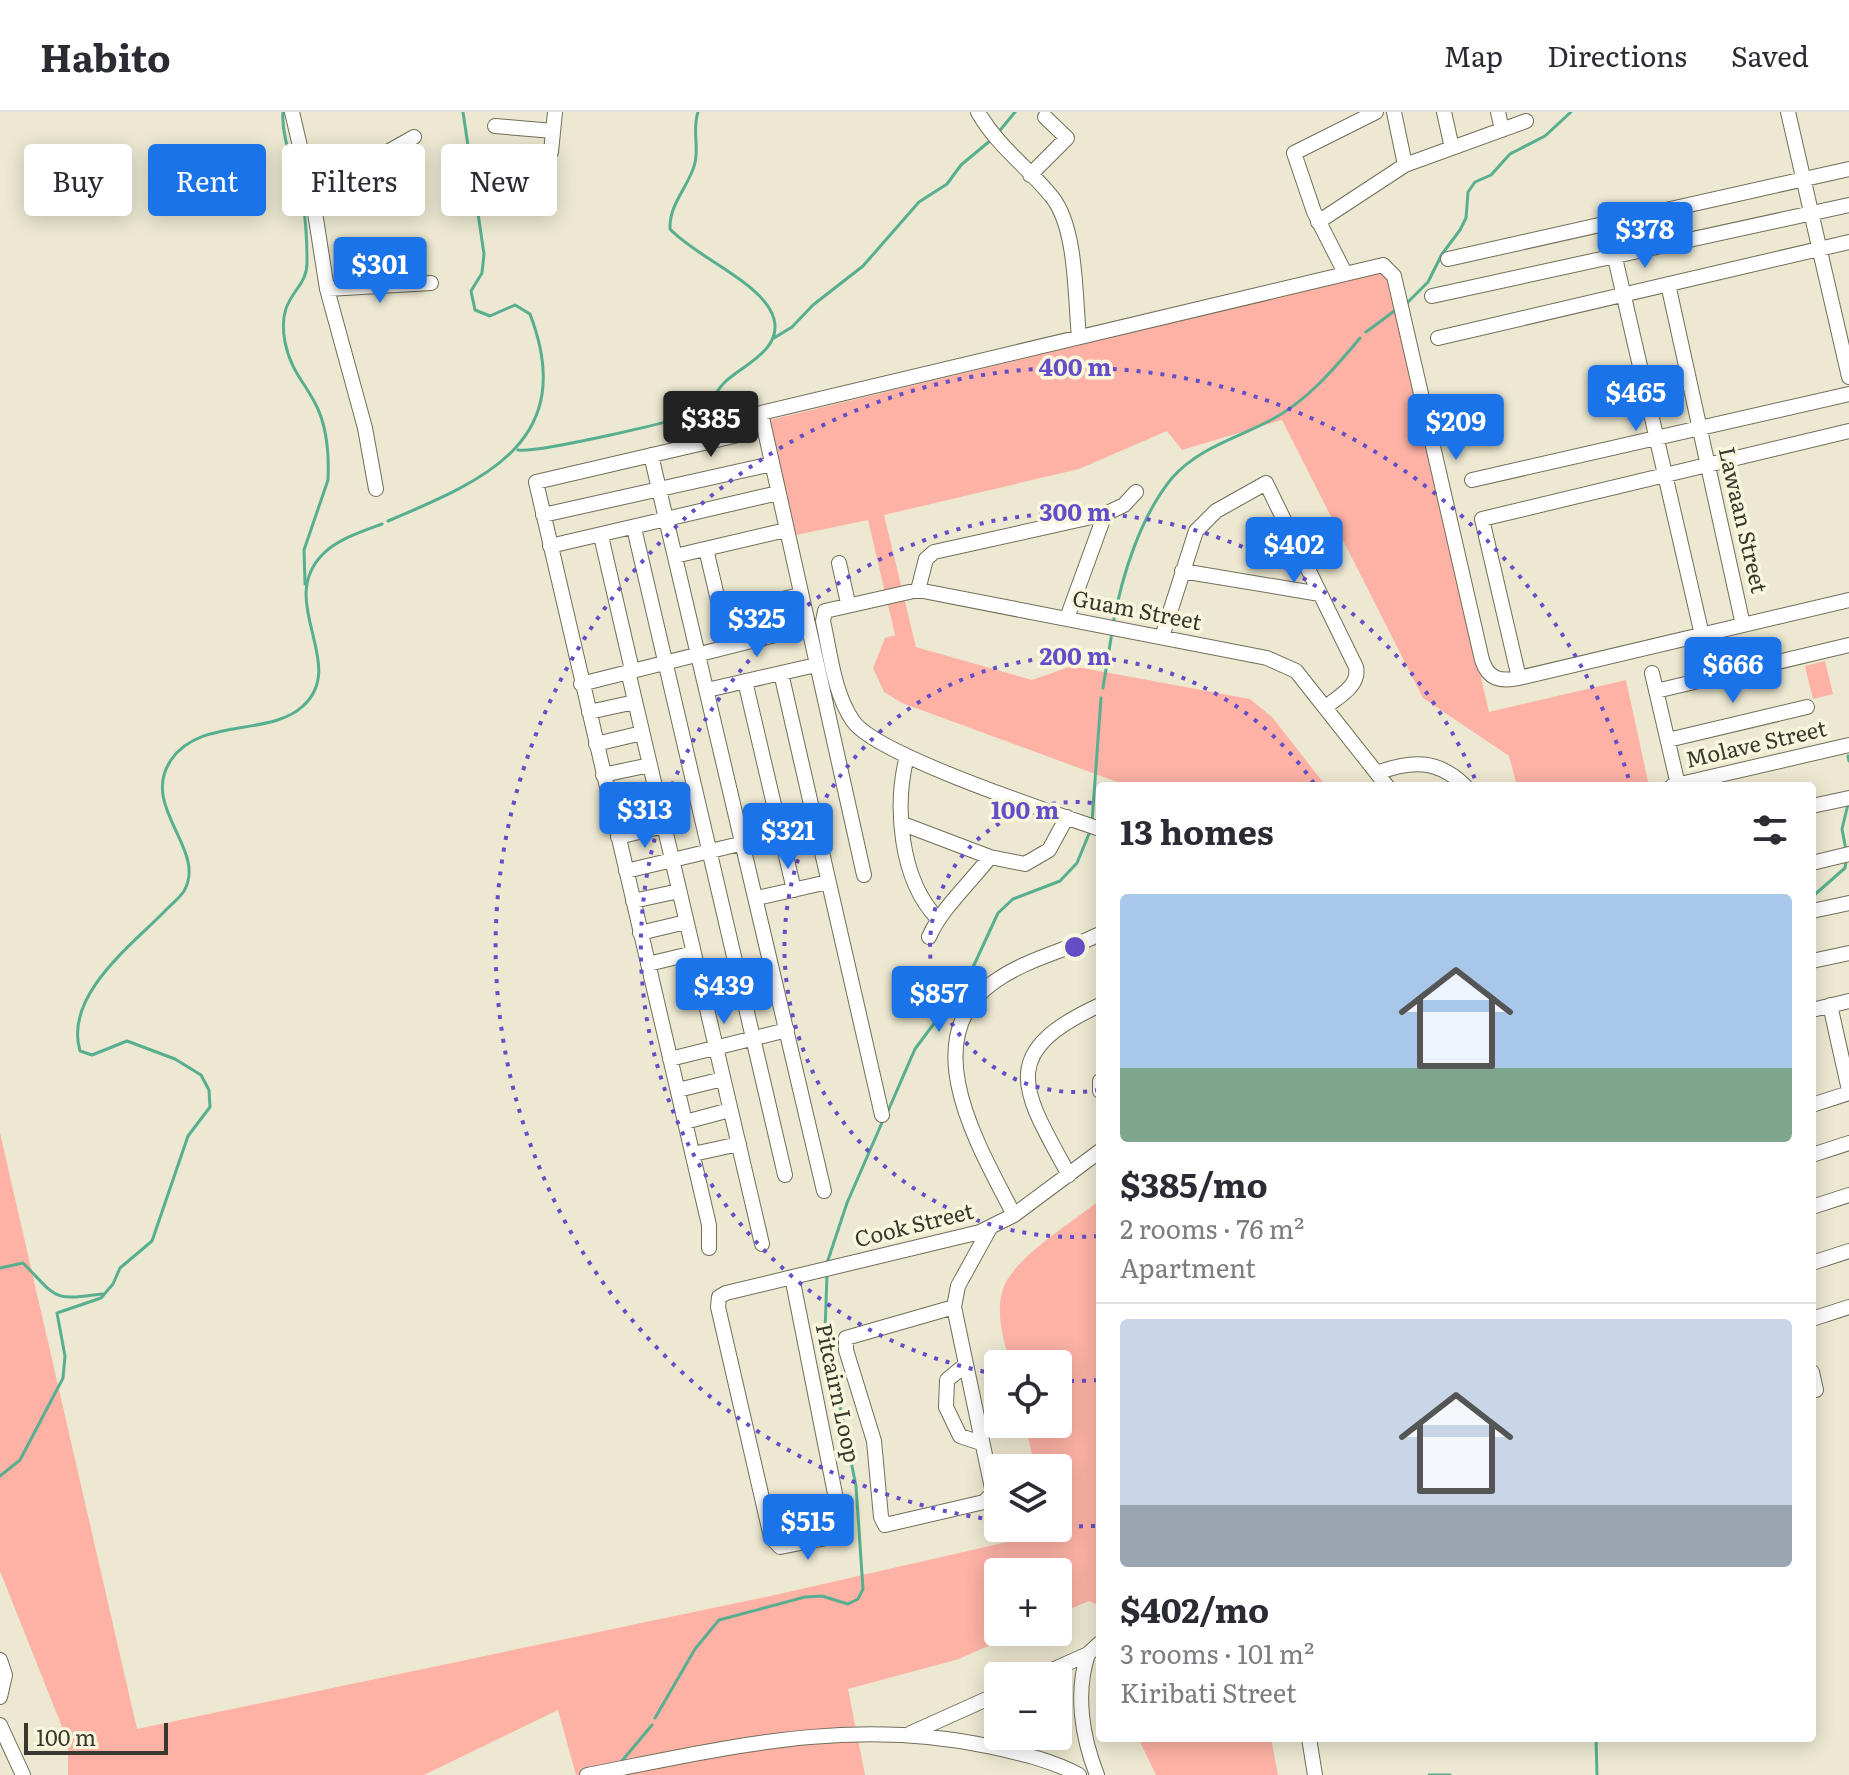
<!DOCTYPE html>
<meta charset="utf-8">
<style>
:root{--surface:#fff;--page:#f2f2f3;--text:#2b2b33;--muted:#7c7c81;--line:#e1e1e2;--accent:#1a73e8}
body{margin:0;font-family:Literata,serif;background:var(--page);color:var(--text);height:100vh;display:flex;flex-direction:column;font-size:30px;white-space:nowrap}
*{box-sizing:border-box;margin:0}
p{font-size:26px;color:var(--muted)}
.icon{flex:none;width:44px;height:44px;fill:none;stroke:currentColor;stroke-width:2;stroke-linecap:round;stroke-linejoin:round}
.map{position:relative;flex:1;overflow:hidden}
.drawer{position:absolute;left:1096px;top:670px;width:720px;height:960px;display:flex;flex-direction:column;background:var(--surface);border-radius:8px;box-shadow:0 4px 20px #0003}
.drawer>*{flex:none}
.banner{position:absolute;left:24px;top:32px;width:760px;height:72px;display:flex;gap:16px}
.tools{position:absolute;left:984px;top:1238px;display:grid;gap:16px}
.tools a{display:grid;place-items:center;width:88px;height:88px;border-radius:8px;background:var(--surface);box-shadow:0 4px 20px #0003;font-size:40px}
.scale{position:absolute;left:24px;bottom:20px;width:144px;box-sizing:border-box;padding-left:8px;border:4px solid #39382e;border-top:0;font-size:22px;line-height:28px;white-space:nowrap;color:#39382e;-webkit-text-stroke:6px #f9f6de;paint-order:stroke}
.price{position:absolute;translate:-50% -68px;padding:0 18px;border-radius:8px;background:var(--accent);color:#fff;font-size:26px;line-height:52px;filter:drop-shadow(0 2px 4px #0008)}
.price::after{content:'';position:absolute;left:50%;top:48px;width:24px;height:18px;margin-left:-12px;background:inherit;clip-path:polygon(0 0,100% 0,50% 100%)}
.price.on{background:#222;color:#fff}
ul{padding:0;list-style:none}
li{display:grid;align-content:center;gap:16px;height:424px;padding:0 24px}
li+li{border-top:2px solid var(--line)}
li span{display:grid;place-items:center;height:248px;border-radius:8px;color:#555}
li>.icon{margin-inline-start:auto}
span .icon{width:144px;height:144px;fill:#fffc;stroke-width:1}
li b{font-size:34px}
h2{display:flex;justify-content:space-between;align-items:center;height:96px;padding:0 24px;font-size:34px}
.tag{padding:0 28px;border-radius:8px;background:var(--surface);box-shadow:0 4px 20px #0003;font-size:28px;line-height:72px}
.tag.on{background:var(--accent);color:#fff}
header{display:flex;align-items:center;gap:48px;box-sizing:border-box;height:112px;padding:0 40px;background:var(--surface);border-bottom:2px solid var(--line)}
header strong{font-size:38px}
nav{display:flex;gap:44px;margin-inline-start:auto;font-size:28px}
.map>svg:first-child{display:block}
</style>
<header>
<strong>Habito</strong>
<nav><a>Map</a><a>Directions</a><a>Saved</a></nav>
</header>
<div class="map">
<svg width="1849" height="1663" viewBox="0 0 1849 1663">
<rect width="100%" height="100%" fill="#ece8d1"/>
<path fill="#fdb2a5" d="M1387,159L1489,600L1626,568L1649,674H1517L1509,644L1423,586L1282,308L1182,338L1167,319L1079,357L884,403L916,535L1032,568L1072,554L1250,587L1272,605L1326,674H1128L902,591L884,580L873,556L885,526L895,523L868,408L796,423L770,308Z
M1825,549L1833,582L1813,587L1805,554Z
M0,1021L137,1617L775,1483L1025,1426L1033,1416H1058V1356H1035L1025,1312H1058V1252H1010C1004,1229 995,1201 1003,1177C1014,1145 1073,1110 1100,1088V1494L1089,1489L1058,1502V1460H998V1520H1019L959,1547L848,1577L865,1663H576L558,1598L424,1663H68V1630L0,1459Z
M1138,1626H1271L1278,1663H1156Z"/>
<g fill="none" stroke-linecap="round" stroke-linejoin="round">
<path stroke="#58af90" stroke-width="3" d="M283,0C281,26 294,52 300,77C306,101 307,126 307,151C307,180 276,182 285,230C291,260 305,270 317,295C327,316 329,345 328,368L304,438L305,472
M997,22L1015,0
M1405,193L1428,170L1442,142L1460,118L1466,106L1468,80L1475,70L1491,63L1510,42L1545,24L1571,0
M1366,220L1397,197
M774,226L792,215L813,193L863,154L919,90L947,72L961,53L991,28
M518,338C536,341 682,309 702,298C712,292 716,278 725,270C743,253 782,238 774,207C765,172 697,146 670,117C669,91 689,75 695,51C699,34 692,17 698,0
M388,409C488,367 578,328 530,202L515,193L490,204L475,198L471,179L482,161L484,142L463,0
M1113,512C1122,464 1140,405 1172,366C1198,336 1237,326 1271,308C1306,290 1335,256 1360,226
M1103,576L1112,520
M1848,644L1849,649
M1092,710L1101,586
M1846,738L1842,717L1848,692
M1812,785L1845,756L1846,749
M888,999L915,937L968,866L998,801L1013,787L1060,769L1077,751L1091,717
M827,1151L847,1091L884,1006
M0,1156L23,1151C58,1186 50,1189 102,1182
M0,1364L20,1348L63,1266L65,1244L57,1201L101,1186L113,1172L120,1156L152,1129L188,1024L210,995L209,978L201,963L175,947L127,929L92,943L80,939C64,885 129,835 163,801C169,794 179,787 184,779C208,738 139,695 171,648C200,605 270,625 303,594C349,552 275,490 323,442C338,427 363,419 382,412
M655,1606L695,1537L719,1508L805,1485L822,1484L848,1492L858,1487L863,1477L856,1374L825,1220L827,1162
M1596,1626L1597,1663
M621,1650L652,1613
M1429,1663H1450"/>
<defs>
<path id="minor" d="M292,0L314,94L327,177L365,316L376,377
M978,0C997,34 1028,55 1052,85C1077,116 1075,186 1079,225
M1394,0L1405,53
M1444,0L1452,36
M1498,0L1502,18
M1788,0L1849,265
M495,14L553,19
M551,40L555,0
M1030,63L1067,26L1045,5
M311,83L414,25
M1318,110L1405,53L1526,9
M1607,111L1702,523
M1448,147L1849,57
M1345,161L1314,100L1294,41L1376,0
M1668,172L1743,513
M327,177L431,171
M1432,184L1849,93
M1438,226L1849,130
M761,301L864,763
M651,343L824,1079
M1472,368L1849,282
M543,403L772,352
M634,416L785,1063
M601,424L632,558
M550,434L778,381
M706,437L721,501L800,483
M675,444L786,418
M839,451L848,491
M1182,459L1320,482
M918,478L926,447L934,440L1105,402L1124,393L1136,380
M1067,506L1105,402
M1162,525L1196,419L1216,399L1266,371L1356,555C1360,574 1339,584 1326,595
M628,559L762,1132
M781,561L882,1003
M1652,561L1678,673
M1519,566L1482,407L1849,319
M745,569L794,778
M581,572L807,515
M707,578L816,553
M1656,579L1849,533
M589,600L635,590
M1668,628L1807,595
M596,632L642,621
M907,644C894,694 900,767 937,806
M1377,661C1411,648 1438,647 1465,674
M603,663L650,653
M1672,674L1849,633
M1812,694L1849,686
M611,696L657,684
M903,712L990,745L1025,752L1049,738L1067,705
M1100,717C1053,701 876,643 853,609C834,582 830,540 823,509L825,499L918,478L1267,546L1296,559L1387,674
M618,725L664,714
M1812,751L1849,742
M626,759L744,731
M757,786L828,770
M633,789L679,779
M1812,799L1849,791
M640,821L686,810
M929,825C941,797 970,771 990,745
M1812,849L1849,841
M648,852L694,841
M1830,893L1849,978
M1812,898L1849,889
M670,947L787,918
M1100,969V979
M678,978L723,967
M1812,993L1849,981
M685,1010L730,998
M693,1042L739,1032
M1812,1043L1849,1031
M1069,1063C1023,979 995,941 1100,893
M1812,1095L1849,1083
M1014,1103C981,1038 912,927 994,870C1026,847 1065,839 1100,822
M709,1136V1113L536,370L738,323L761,301L1383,153L1394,164L1482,548C1488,567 1500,570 1519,566L1849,488
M1812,1151L1849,1139
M792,1165L841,1412L832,1425L780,1435L771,1425L718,1195L719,1185L726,1181L980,1120L1014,1103L1100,1039
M954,1195L846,1226V1238L874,1329L881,1405L885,1413L984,1390L993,1381L954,1195L958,1174L990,1116
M1812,1207L1849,1195
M964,1254L947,1268L946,1295L960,1324L981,1331
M1812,1260L1816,1278
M1088,1542C1075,1581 1082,1625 1097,1663
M0,1548L5,1563L0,1585
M1039,1564L1088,1542L1100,1531
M0,1613L23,1663
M911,1621L998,1582
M1309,1626L1315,1663
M587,1663C726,1636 850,1604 992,1635C1023,1642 1051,1648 1079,1663"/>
</defs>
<use href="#minor" stroke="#716e59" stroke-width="16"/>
<use href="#minor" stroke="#fff" stroke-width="14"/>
</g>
<g fill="none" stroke="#644ec7" stroke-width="4" stroke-dasharray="4 8">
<path d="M1099 978A145 145 0 1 1 1099 692"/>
<path d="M1098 1124A290 290 0 1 1 1315 673"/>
<path d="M1098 1268A434 434 0 0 1 1060 1269M996 1262A434 434 0 1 1 1477 672"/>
<path d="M1095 1414A579 579 0 0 1 1060 1414M994 1408A579 579 0 1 1 1630 671"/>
</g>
<g text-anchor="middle" stroke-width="7" stroke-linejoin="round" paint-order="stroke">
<g font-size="22" fill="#39382e" stroke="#f9f6de">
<text transform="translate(1743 408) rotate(77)" y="8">Lawaan Street</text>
<text transform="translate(1137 498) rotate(11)" y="8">Guam Street</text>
<text transform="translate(1756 632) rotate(-13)" y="8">Molave Street</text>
<text transform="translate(914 1113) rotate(-14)" y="8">Cook Street</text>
<text transform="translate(838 1281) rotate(78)" y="8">Pitcairn Loop</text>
</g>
</g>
<circle cx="1075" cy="835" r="12" fill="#644ec7" stroke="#f9f6de" stroke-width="4"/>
<g font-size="24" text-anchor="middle" font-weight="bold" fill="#644ec7" stroke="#f9f6de" stroke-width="7" stroke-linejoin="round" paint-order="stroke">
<text x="1075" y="264">400 m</text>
<text x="1075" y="409">300 m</text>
<text x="1075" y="553">200 m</text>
<text x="1025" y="707">100 m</text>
</g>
</svg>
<div class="tools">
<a><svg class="icon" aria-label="locate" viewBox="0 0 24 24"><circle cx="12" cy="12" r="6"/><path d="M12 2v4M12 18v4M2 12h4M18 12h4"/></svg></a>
<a><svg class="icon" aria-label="layers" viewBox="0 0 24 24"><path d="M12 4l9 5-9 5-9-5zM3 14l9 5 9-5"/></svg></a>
<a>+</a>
<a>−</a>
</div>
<div class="scale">100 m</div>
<b class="price" style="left:1645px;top:158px">$378</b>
<b class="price" style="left:380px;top:193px">$301</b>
<b class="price" style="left:1636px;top:321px">$465</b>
<b class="price on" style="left:711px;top:347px">$385</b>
<b class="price" style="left:1456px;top:350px">$209</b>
<b class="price" style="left:1294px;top:473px">$402</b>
<b class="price" style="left:757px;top:547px">$325</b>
<b class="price" style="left:1733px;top:593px">$666</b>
<b class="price" style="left:645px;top:738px">$313</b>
<b class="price" style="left:788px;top:759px">$321</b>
<b class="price" style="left:724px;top:914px">$439</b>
<b class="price" style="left:939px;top:922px">$857</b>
<b class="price" style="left:808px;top:1450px">$515</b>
<div class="banner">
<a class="tag">Buy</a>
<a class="tag on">Rent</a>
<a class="tag">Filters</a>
<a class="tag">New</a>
</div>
<section class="drawer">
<h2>13 homes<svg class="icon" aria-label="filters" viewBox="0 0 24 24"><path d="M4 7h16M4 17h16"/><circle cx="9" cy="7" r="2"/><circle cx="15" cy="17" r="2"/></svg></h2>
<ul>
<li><span style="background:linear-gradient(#a9c7e8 70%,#7fa58c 0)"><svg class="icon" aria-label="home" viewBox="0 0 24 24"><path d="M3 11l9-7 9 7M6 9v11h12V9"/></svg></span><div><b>$385/mo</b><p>2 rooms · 76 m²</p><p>Apartment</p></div></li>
<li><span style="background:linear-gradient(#c9d6e8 75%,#9aa5b1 0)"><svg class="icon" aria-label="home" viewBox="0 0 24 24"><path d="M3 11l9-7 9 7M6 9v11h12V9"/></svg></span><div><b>$402/mo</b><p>3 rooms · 101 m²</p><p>Kiribati Street</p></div></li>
</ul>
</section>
</div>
